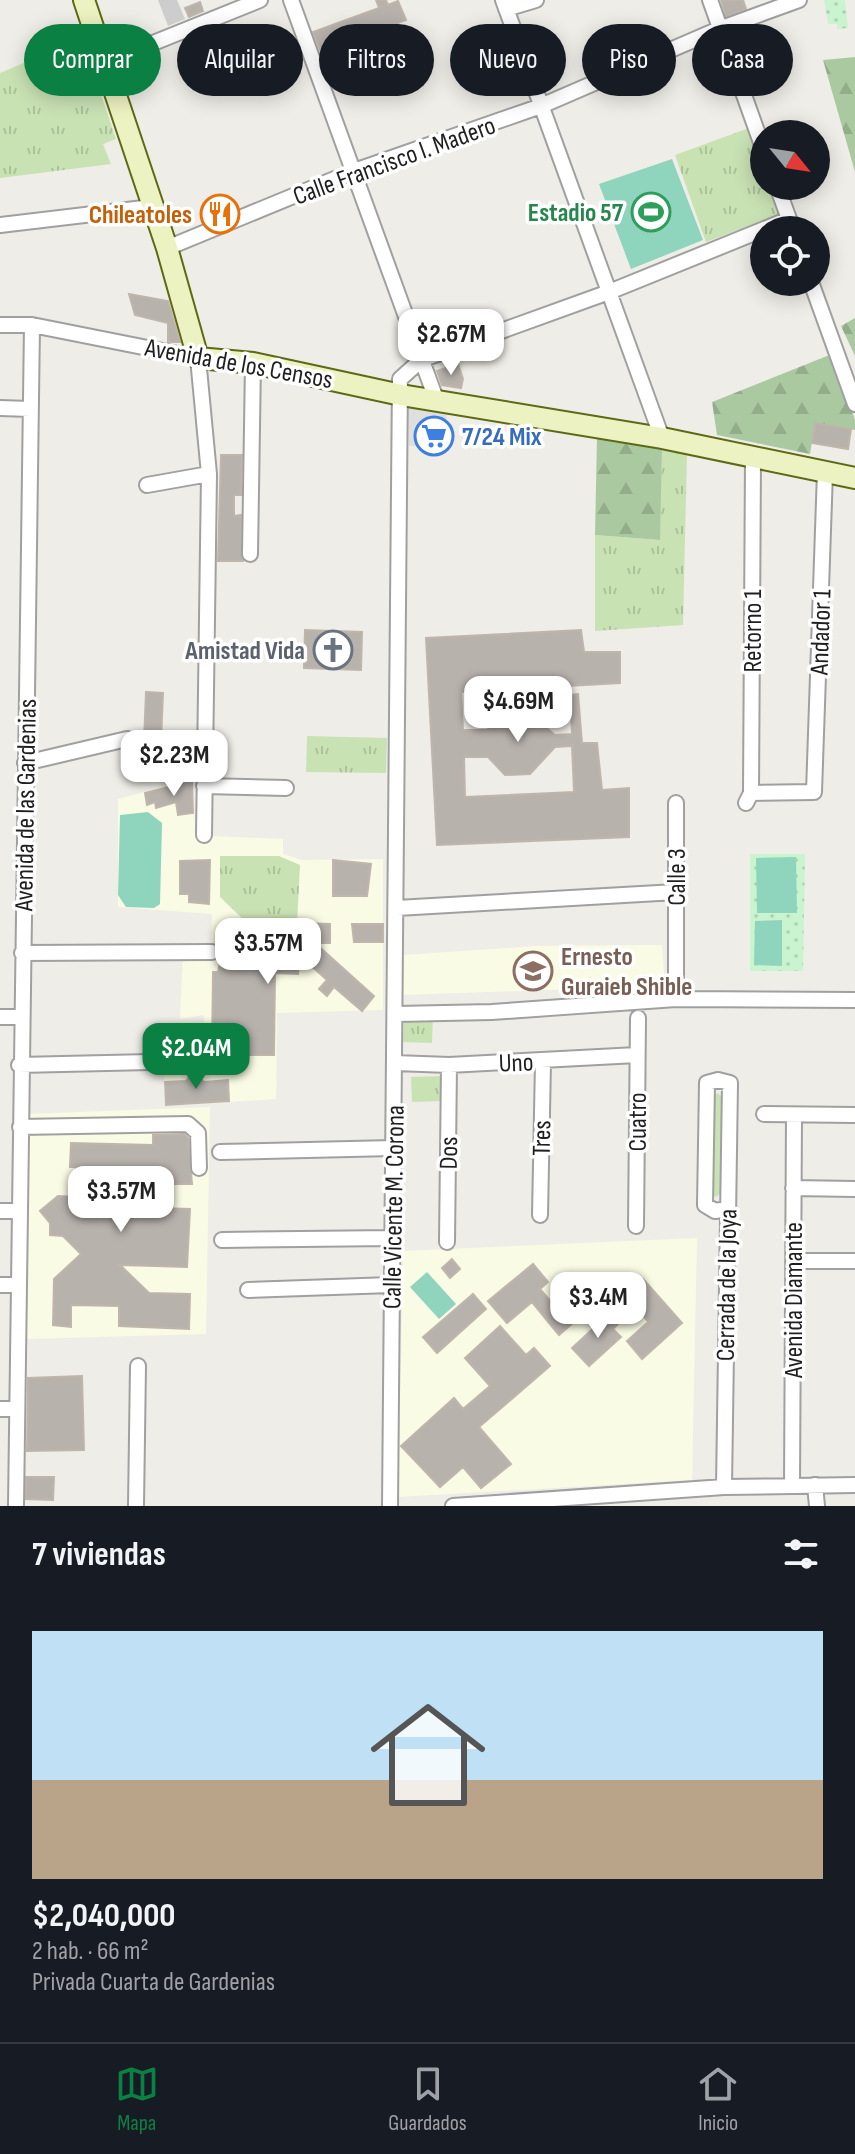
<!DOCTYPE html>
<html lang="es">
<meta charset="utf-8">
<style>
:root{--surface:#171b24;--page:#242831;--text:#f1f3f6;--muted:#9ea1a6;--line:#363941;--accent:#0b8043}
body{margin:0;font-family:"Sofia Sans Condensed",sans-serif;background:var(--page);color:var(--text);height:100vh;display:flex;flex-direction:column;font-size:30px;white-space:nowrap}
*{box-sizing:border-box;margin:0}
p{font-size:26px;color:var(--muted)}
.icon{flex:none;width:44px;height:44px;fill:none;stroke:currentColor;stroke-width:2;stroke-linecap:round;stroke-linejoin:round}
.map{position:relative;height:1506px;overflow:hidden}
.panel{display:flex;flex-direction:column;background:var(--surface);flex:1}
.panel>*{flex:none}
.banner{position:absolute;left:24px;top:24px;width:808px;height:72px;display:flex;gap:16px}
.needle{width:52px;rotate:120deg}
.tools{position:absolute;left:750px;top:120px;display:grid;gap:16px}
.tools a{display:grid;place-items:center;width:80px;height:80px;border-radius:50%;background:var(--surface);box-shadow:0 4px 20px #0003;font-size:40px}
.price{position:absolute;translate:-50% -68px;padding:0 18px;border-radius:16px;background:#fff;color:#222;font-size:26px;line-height:52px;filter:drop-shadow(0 2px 4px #0008)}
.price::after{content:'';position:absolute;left:50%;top:48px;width:24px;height:18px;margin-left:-12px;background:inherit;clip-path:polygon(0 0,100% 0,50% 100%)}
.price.current{background:var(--accent);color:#fff}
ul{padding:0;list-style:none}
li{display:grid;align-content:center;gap:16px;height:424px;padding:0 32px}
li span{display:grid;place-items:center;height:248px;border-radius:0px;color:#555}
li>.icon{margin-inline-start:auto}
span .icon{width:144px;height:144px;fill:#fffc;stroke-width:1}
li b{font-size:34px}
h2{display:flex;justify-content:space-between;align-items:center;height:96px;padding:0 32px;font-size:34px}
.pill{padding:0 28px;border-radius:36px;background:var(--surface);box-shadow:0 4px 20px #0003;font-size:28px;line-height:72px}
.pill.current{background:var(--accent);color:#fff}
.tab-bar{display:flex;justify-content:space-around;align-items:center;height:112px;border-top:2px solid var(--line);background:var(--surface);font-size:22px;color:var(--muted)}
.tab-bar a{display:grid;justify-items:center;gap:4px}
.tab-bar .current{color:var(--accent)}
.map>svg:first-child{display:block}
</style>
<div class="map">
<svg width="855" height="1506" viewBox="0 0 855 1506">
<defs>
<pattern id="grass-tufts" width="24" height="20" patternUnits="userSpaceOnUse" patternTransform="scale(2)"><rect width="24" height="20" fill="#c9e2b4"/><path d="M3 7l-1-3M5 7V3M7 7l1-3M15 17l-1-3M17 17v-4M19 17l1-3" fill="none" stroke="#acc19a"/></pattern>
<pattern id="forest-firs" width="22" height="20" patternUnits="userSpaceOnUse" patternTransform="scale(2)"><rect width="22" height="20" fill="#abc9a1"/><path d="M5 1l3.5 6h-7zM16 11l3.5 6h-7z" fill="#93ac8a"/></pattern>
<pattern id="park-dots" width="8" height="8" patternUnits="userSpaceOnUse" patternTransform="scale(2)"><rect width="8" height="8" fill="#caf3cf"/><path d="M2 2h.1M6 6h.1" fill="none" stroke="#add0b1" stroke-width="1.8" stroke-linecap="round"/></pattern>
</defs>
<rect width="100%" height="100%" fill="#efede7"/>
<path fill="#fafbe4" d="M193,779L195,829H208L209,836L283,839V854L302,860L383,859V1010L277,1013L276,1099L165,1106L164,1066L203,1063L204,1015L180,1019L183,954H211L212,914L118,907V799Z
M662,945L665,986L403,995L404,955L537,946Z
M210,1107L206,1334L26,1339V1114Z
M697,1238L692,1480L398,1497L403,1251Z"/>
<path fill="#cdcdcd" d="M158,0H177L185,19L168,26Z"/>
<path fill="url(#grass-tufts)" d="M82,38L116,139L103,144L111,164L0,178V73Z
M749,128L764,170V186H770L780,214L706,242L675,155Z
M662,449L687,454L683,625L595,631V535L659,540Z
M307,736L387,738L386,773L306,772Z
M220,856H279L300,865L297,924H287V942H264V920H244L220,897Z
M404,1013H433L432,1043L403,1042Z
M442,1076V1101L412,1102L411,1077Z
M718,1093L722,1098L720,1194L716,1197L712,1195L714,1095Z"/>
<path fill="url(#forest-firs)" d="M855,57V172L823,60Z
M855,318V356L841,326Z
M832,354L855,420V430L815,424L810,454L717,435L712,402Z
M597,438L662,449L660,540L595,535Z"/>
<path fill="url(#park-dots)" d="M824,0H845L848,28L837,29V24H828Z
M750,854H805L803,971H750Z"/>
<path fill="#8fd4bc" d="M672,159L703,240L631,269L599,184Z
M148,812L162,823L160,904L154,908L126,907L118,895L120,815Z
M796,857L797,913H757L756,858Z
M782,920V966L754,965L755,921Z
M427,1272L456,1304L439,1319L410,1287Z"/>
<path fill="#dfdfdf" d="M408,405L447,410L446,427H422V446H409Z"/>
<path fill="#b8b2ad" stroke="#bfb5ab" stroke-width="2" fill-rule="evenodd" d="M376,0H386L388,5L398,1L406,20L321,52L313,32L379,8Z
M721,0H743L746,9L726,16Z
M200,2L203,11L189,17L185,8Z
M129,294L168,301L180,342H168V323L135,315Z
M458,364L463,379L461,388L442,385L437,371Z
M815,423L851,429L848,449L812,443Z
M422,427H446V446H422Z
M221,455H242L241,495H234V516L241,515L243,561H218Z
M305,630L362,632L361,670L304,668Z
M581,630L584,652H620V683L461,692L463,730H487L505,714H530L555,735L572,734L570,695L578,694L582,743H597L602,790L629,788V837L437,845L426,638ZM572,746L574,792L465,797L464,757H488L505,775L530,774L555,747Z
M146,692L163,693L160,765H143Z
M192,781L193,813L178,815L176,802L156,808L155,802L147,805L145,793Z
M210,860L209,904L189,902V894H180V861Z
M333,860L371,864L367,896H333Z
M244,920H264L263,942H299V923L330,924V943H315L374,996L362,1011L334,987L327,996L319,989L327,980L299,955L298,974L275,973L274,1055H212L213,972H218L222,953L218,943H243Z
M352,924H383V942H354Z
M194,1072L204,1082L228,1080L229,1101L166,1105L165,1082L186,1081Z
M184,1134L188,1138L192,1184H168V1169L122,1166L121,1207L190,1209L187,1267L120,1265L149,1293L190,1294L189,1329L119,1326V1306L71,1305V1327L53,1325L54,1279L81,1254L63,1236L50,1235V1223L40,1211L58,1196L77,1197L76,1167H70L71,1143L153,1145V1135Z
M452,1259L460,1269L450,1278L442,1268Z
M533,1264L548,1282L540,1289L552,1303L576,1283L594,1305L559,1335L532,1302L507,1323L488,1301Z
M643,1279L682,1323L642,1359L627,1341L648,1322L627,1294Z
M473,1294L486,1309L437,1353L423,1337Z
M611,1312L620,1322L613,1329L621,1337L589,1366L572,1348Z
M500,1326L526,1355L534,1348L550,1366L479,1427L511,1464L481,1488L463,1467L440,1487L401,1446L454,1398L463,1409L490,1386L465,1358Z
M82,1376L84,1450L27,1451L28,1378Z
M26,1477H54L53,1500L26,1499Z"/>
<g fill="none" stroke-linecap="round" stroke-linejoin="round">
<defs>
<path id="street" d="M291,0L436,399
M503,0L662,438
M710,0L764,151
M506,9L536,0
M106,62L260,0
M777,186L793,230
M0,225L152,207
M167,248L354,171L541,106L719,29L799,0
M811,282L855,404
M0,325H32L198,358L209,474L204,835
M0,408L30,409
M147,485L209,474
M250,554L253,363
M25,763L127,739
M204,786L286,788
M751,793L814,792L825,472
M746,803L751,793L753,458
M397,908L676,892
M22,953L212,952
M676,999V803
M397,1014L492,1012L676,999L855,1000
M0,1017H20
M395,1063L449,1065L637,1055
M19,1065L194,1061
M764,1114L855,1115
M20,1127L188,1124L198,1133L199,1168
M220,1152L393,1148
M793,1188L855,1189
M0,1211H19
M540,1215L543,1062
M636,1226L638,1018
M222,1240L392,1238
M447,1242L449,1065
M794,1261H855
M0,1285H19
M248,1290L391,1285
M0,1409H17
M815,1485L817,1506
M792,1486L794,1115
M724,1487L730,1083L718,1080L707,1083L705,1205L715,1211L727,1209
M16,1506L32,325
M136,1506L138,1366
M390,1506L400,379L421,360L609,292L789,219
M453,1506L724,1487L855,1485"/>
<path id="secondary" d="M84,0L167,248L198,358L253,363L401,395L662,438L855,478"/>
</defs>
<use href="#street" stroke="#a0a0a0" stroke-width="18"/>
<use href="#secondary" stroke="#5d6a13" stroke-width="24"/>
<use href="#street" stroke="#fff" stroke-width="14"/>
<use href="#secondary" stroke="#edf2c2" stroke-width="20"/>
</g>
<defs>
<symbol id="stadium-ring" viewBox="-11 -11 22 22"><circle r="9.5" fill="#fff" stroke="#2e9e5b" stroke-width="1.5"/><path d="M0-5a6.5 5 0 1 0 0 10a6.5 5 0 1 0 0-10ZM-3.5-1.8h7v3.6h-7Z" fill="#2e9e5b"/></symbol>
<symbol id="restaurant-ring" viewBox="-11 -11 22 22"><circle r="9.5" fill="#fff" stroke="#e8710a" stroke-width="1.5"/><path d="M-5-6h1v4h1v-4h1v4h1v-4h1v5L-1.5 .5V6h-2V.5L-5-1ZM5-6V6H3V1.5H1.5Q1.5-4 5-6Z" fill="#e8710a"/></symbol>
<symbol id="supermarket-ring" viewBox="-11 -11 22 22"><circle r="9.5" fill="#fff" stroke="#3f7fe0" stroke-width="1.5"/><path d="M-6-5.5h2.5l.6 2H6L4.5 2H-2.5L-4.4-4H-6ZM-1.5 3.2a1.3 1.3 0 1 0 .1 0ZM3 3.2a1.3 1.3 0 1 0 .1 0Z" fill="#3f7fe0"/></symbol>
<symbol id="church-ring" viewBox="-11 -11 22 22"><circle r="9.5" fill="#fff" stroke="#6b7280" stroke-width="1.5"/><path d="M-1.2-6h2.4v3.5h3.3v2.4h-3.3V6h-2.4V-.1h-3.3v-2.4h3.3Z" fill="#6b7280"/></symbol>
<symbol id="school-ring" viewBox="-11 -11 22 22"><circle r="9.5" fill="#fff" stroke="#8d6e63" stroke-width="1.5"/><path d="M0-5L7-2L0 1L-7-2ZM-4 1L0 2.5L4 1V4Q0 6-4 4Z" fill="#8d6e63"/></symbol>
</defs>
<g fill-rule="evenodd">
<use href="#stadium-ring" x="629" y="190" width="44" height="44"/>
<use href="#restaurant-ring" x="198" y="192" width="44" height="44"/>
<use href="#supermarket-ring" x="412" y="414" width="44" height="44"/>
<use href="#church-ring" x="311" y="628" width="44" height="44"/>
<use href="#school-ring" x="511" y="949" width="44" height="44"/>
</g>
<g text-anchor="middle" stroke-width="7" stroke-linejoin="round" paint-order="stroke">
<g font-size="26" fill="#1f1f1f" stroke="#fff">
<text transform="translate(394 160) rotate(-20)" y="9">Calle Francisco I. Madero</text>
<text transform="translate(239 363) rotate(10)" y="9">Avenida de los Censos</text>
<text transform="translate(752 631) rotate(-90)" y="9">Retorno 1</text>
<text transform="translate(820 632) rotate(-88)" y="9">Andador 1</text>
<text transform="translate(25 805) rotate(-89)" y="9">Avenida de las Gardenias</text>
<text transform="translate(676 877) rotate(-90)" y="9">Calle 3</text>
<text transform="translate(516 1062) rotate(-2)" y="9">Uno</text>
<text transform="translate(637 1122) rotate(-90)" y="9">Cuatro</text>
<text transform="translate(541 1138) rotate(-89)" y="9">Tres</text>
<text transform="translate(448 1153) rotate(-89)" y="9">Dos</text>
<text transform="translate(393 1207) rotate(-89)" y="9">Calle Vicente M. Corona</text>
<text transform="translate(726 1285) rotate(-89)" y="9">Cerrada de la Joya</text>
<text transform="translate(793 1300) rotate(-90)" y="9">Avenida Diamante</text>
</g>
<g font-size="26" font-weight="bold" fill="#27864d" stroke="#fff" text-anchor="end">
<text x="623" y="221">Estadio 57</text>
</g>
<g font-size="26" font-weight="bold" fill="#c56008" stroke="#fff" text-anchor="end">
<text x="192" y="223">Chileatoles</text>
</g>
<g font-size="26" font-weight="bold" fill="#366cbe" stroke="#fff" text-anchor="start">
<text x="462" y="445">7/24 Mix</text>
</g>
<g font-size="26" font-weight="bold" fill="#5b616d" stroke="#fff" text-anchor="end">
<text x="305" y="659">Amistad Vida</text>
</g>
<g font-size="26" font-weight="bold" fill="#785e54" stroke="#fff" text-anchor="start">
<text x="561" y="965">Ernesto<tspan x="561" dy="30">Guraieb Shible</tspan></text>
</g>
</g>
</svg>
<div class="tools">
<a><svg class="needle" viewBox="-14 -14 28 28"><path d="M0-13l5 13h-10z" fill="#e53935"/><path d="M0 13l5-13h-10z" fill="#9ea1a6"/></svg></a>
<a><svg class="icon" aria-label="locate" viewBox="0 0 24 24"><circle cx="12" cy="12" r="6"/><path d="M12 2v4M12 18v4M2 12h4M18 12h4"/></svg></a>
</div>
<b class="price" style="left:451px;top:377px">$2.67M</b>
<b class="price" style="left:518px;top:744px">$4.69M</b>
<b class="price" style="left:174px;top:798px">$2.23M</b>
<b class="price" style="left:268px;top:986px">$3.57M</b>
<b class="price current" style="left:196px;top:1091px">$2.04M</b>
<b class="price" style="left:121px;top:1234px">$3.57M</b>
<b class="price" style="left:598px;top:1340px">$3.4M</b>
<div class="banner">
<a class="pill current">Comprar</a>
<a class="pill">Alquilar</a>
<a class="pill">Filtros</a>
<a class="pill">Nuevo</a>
<a class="pill">Piso</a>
<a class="pill">Casa</a>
</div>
</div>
<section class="panel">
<h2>7 viviendas<svg class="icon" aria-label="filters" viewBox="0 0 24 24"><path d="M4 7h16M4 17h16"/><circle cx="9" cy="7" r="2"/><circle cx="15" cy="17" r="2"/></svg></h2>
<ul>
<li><span style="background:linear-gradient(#bfe0f5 60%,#b9a48a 0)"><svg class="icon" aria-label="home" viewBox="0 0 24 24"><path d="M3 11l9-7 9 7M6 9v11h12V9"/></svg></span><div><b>$2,040,000</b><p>2 hab. · 66 m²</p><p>Privada Cuarta de Gardenias</p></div></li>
</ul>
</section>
<nav class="tab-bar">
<a class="current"><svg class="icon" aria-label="map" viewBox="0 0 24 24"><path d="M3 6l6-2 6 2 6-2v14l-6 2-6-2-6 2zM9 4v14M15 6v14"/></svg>Mapa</a>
<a><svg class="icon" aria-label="saved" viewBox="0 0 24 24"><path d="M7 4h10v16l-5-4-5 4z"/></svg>Guardados</a>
<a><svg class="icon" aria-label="home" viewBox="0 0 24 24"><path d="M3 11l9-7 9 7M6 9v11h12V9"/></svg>Inicio</a>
</nav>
